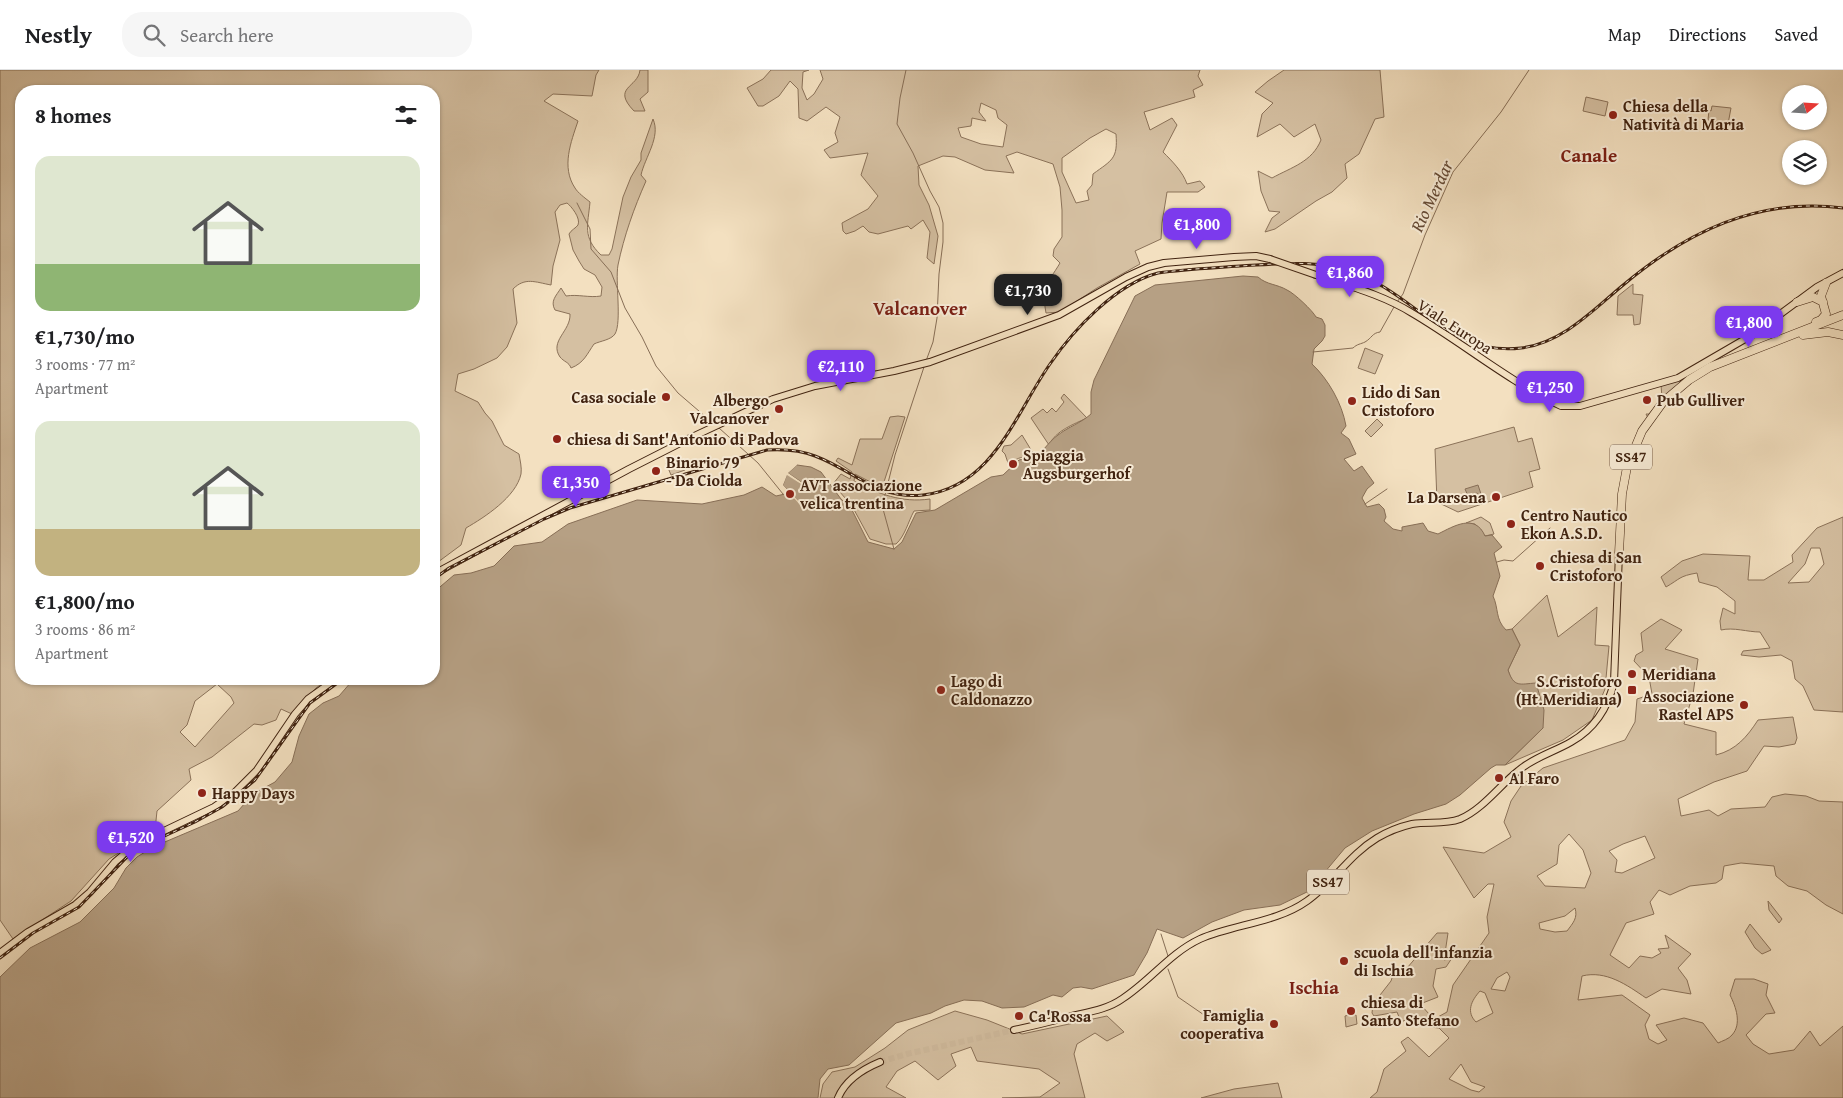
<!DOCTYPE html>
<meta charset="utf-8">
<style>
:root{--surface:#fff;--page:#f6f6f6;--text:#202124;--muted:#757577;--line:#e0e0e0;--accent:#7c3aed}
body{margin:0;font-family:"Gentium Book Plus",serif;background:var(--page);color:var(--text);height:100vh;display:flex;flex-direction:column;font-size:19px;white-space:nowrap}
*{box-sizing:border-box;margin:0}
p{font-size:16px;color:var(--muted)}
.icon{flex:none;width:28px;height:28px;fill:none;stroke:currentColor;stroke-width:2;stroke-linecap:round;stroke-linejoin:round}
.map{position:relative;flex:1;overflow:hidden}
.drawer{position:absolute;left:15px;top:15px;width:425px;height:600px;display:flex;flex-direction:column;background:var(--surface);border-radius:20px;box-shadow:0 1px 4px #0004}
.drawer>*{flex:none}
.needle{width:32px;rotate:72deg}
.buttons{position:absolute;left:1782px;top:15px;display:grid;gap:10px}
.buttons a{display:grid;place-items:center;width:45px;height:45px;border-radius:50%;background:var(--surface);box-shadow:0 1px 4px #0004;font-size:25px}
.price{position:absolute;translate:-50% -42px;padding:0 11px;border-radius:10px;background:var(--accent);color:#fff;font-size:16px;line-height:32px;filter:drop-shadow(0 1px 2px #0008)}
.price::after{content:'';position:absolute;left:50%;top:30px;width:15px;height:11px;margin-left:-8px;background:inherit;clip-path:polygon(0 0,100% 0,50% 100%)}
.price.active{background:#222;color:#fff}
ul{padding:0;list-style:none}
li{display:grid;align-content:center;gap:10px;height:265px;padding:0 20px}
li span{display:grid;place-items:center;height:155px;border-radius:15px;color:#555}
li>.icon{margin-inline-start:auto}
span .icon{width:90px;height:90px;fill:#fffc;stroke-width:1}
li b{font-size:21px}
h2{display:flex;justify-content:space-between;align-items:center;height:60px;padding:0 20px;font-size:21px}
header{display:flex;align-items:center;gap:30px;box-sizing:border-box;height:70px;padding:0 25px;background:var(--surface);border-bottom:1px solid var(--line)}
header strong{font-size:24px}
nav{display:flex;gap:28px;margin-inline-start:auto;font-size:18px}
.search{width:350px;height:45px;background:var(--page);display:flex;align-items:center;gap:12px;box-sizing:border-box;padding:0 18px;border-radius:20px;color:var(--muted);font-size:19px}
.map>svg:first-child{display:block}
</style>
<header>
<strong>Nestly</strong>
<div class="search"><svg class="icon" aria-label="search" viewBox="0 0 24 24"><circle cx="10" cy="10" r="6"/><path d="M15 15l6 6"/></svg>Search here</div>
<nav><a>Map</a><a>Directions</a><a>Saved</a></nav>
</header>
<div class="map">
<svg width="1843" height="1028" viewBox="0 0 1843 1028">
<rect width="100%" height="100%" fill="#f3e0c0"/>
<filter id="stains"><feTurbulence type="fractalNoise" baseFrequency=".004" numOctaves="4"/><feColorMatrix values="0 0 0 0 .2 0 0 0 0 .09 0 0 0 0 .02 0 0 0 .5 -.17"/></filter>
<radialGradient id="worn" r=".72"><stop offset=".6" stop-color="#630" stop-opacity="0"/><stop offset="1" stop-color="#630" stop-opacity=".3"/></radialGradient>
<path fill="#d5c0a2" stroke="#8b7259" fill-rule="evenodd" d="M0,0H599L596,5L592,26L553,24L544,31L578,51C571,72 561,97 575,118C578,123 585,128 590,132C588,155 582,167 601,185H609L612,179L623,127L631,107L641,90V83L653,49C661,67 645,87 641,105L646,111C634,138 624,166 618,195C615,211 622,252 615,264C611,270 600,271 594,274C587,284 584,293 571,298C569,292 564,292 560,287C549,271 571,261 570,244L555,240C550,231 556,226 561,218L566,226C578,224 589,228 601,226L602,217L595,205L584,199L579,191L573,180L569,164C571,160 576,158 578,155C581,148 571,136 567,133L560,135L555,142L560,170L553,196L551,215C535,212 525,207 513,219L517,253L507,277L497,288L474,299L458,304L455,321L478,332L485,343L492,351L504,375L519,384C520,390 522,398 521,404C516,427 485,447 466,458L461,475L434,495V21H21V609H328L316,618L292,644L281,639L276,650L262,655L254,654L212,687L189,699L191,710L157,741L155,760L109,789L71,831L13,869L0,850ZM217,614L231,627L234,633L195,677L180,662L187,655L195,631Z
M640,0H648V22L640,29L645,41H634C611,17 638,18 640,0Z
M771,0H809L803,2L802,18L807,30L814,24L823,9L820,0H1200L1198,6L1203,15L1193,20L1195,27L1144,42L1150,60L1172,48L1177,55L1163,82C1172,91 1183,102 1187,114L1200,111L1205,117L1198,122H1167L1162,153L1161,169L1135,181L1140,194L1097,218L1060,242L1046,243C1041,215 1047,215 1060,193L1053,186L1054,179L1062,167V140L1060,117L1053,94L1017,82L1006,86L1014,103L985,100L955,87L943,86L918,96L919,115L929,135L938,166L934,194L927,188L930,162L923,150L911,159L908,156L878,164L869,162L863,156L855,161L846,164L843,161L842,153L868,139L878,126L861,105L868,83L830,88L824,80L838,72L835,63L840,47L826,37L807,51L799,48L798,19L790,11L779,26L763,36H758L747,18L763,9ZM981,33L996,40L998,48L1007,55L1003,77L981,74L961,67L958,58L971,56L972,48L986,51L979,42ZM1106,59L1116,64C1118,89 1112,90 1093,104L1092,115L1087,121L1089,130L1076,133L1062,102V88L1090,68Z
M1284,0H1380L1384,47L1375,49L1359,84L1345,94L1347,108L1332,122L1316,131L1275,159L1265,162L1272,148L1280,142L1269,141L1261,121L1258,101L1272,108C1292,97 1312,92 1321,70L1315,54L1294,67L1280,54L1257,67L1262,44L1273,33L1255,22L1268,11Z
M1586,27L1608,32L1605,46L1583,41Z
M1712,36L1731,38L1728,54L1708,50L1709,40L1711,41Z
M1633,214V224L1643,225L1640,254L1634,255L1633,245H1617L1618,226Z
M1365,278L1383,285L1375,304L1358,298Z
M1690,305L1648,348L1646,344H1649L1662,328L1661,315Z
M1064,324L1087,348C1074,354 1055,361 1049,375L1031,348L1043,339L1047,343L1052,338L1056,342L1064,332L1061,328Z
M898,346L905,347L882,418L855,404L854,411C878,424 902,433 930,429V440L914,441C908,452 905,466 896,474H886L870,469L852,436L833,414L841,404L850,409L852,402L836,391L838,388L852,395L860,369H882L890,347Z
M1377,349L1383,355L1371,367L1365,361Z
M1514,357L1518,372L1532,368L1540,399L1529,402L1533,417L1458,442L1437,432L1435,379Z
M1022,365L1036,388L1033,390C1025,384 1015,388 1009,396L1005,384L1002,381L1004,376L1011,375Z
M680,387L685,400L671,405L666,393Z
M1481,447L1490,453L1494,464L1485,466L1475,454L1466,453Z
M1843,447V642L1814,640L1803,616L1795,609L1792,591L1781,585L1759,587L1741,585L1743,581L1770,578L1760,562C1747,562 1734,557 1721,560L1720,551L1723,538L1735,544V531L1717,517L1699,512L1697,503C1679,506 1680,509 1666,517L1661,507L1682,491L1703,484L1750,486L1748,510H1764L1793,492L1792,485L1817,458ZM1811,478H1820L1824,494L1809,512L1788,513L1805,494Z
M1547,525L1558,567L1597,537L1595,575L1609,576L1605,619L1592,650L1563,670L1505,695L1543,658L1517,614L1512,611L1508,600L1520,575L1512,559Z
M1661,549L1682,560L1665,579L1698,589L1693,624L1684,654L1716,662V685C1736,680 1747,667 1758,650L1793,647L1797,668L1795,674L1779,677L1764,676L1747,701L1714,712L1678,729L1681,746L1709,740L1718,746L1731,739L1765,737L1772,727L1785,724L1806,726L1819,731L1843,732V844L1826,835L1807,821L1788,816L1776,806L1774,796L1741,793L1724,796L1722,809L1716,813L1690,816L1670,825L1659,820L1650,832L1654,844L1626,853L1610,885L1629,898L1640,886L1652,888L1661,883L1658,879L1669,878L1665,865L1691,884L1678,898L1687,910L1691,924L1662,919L1646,928C1627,915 1606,900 1582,906L1578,930L1622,925L1650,945L1645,955L1649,969L1658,974L1667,970L1656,955L1684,948L1703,953L1718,973C1722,971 1729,969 1732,965C1742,954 1736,937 1730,925L1735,909H1754L1768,914L1766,925L1775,943L1766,944L1746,965L1753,974L1769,984L1794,980L1810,961L1820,976L1843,956V1028H1370L1377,1022L1384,999L1406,981L1401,972L1408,967L1429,987L1449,968L1439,958L1430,957L1418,947L1408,949L1401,952L1397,942L1374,946L1372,943L1373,934L1391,911L1395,899L1407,898L1437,863H1448L1444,890L1452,888L1446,897L1436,899L1433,916L1438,927L1420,934L1430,945L1436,948L1447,942L1453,915L1489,863L1487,847L1494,814H1488L1474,828L1443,777L1484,783L1511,767L1504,752L1511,731L1521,716L1543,698L1625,670L1635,652L1637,629L1652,624L1649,607L1634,591L1636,585L1643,581L1641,563ZM1569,764L1583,780L1591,803L1585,818L1545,816L1537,806L1557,794L1559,775ZM1645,766L1655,788L1622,803L1615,802L1617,790L1609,781L1623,774ZM1575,838C1578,848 1573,853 1567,861L1555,862L1540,859L1539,853L1565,846ZM1507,902L1510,907L1505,921L1491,919L1497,908ZM1480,921L1485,923L1493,943L1476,952C1466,942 1471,931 1480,921ZM1461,994L1471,1012L1485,1017L1479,1022L1471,1020L1449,1009Z
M1768,831L1782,849L1779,853L1769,840Z
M1750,854L1771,880L1762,884L1755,878L1745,862Z
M955,941L987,950L1022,964L1107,946L1124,962L1107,971L1095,963L1077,974L1074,984L1085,1028H1002L1040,1027L1060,1013L1039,999L977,991L971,977L951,984L956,996L938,1010L915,991L897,1001L886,1017L906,1028H820L823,1014L832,1002L855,997L885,978L908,960Z
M1349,945H1356L1357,954L1346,957L1345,946Z
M1278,1013L1282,1028H1201L1234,1019Z"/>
<path fill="#b6a084" stroke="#876e56" d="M1243,206L1258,207C1267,215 1277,214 1287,220C1294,223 1313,241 1316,247L1322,249L1325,255V266L1322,271L1314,279L1312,294C1328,309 1342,333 1346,356L1341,363L1349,369L1356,384L1344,389L1354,401L1362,396L1374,413L1367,419L1362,428L1367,437L1379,434L1384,439L1386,447L1384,451L1393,459L1402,461V457L1423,453L1428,461L1438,464C1454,456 1475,443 1485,466L1492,465L1502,477L1494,483L1500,506L1493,526C1499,539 1495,549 1506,560L1512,559L1520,575L1508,600C1514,618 1520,614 1536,613L1544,640L1543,658L1505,695H1496L1491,698L1460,725L1446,734L1414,744L1372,761L1345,778L1309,821L1280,835L1244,840L1212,852L1183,868L1157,859L1147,883L1134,905L1092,919L1081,917L1073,918L1062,927L1053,925L1024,937L1002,938L982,931L964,930L945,936L931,943L896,953L849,995L828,999L820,1009L818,1028H0V907L30,878L80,852L114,818L126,798L137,787L153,777L238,741L253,724L275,712L292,692L299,666L309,644L323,633L339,626L352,611L358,609H434V522L454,505L471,503L494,496L514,476L542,472L568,454L637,430L702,434L744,425L762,417L776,426L785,424L793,427V425L783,415L787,404L810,420V418L788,403L797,395L811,397L821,402L841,429L851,438L868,472L894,479L902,472L916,443L935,440L991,407L1003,405L1019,390L1024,389L1030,392C1042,384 1047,373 1058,365C1068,357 1081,353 1091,344V322L1094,310L1135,226L1155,215Z
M1478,415L1481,424L1478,425L1477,423L1468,426L1465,419Z"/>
<path fill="#f3e0c0" d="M795,393L797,395L788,403L811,419L810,420L787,405L783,415L803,436L802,437L793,427L785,424L783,422L785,421L781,416L786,402Z"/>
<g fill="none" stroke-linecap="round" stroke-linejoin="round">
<path stroke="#876e56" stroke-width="1" d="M906,0L900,28L897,54L913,83L930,121L939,137L943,153V172L939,204L937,248L933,272L926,291
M577,133L590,159L591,179L611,202L625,238L642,267L656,296L678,323L714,354
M1397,232L1403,224L1425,165L1453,102L1501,42L1529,0
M1313,282L1353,278C1357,274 1361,274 1365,272C1372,268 1372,263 1380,262L1394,237
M719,358L758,393L783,424
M1365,434L1387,419
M894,479L883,439L884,429L895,385L924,297
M1497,492L1504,490L1513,491L1550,458
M1161,864L1168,886
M1168,899L1178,927L1207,947"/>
<path stroke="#cfba9d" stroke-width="6" stroke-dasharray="6 3" stroke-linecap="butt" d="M880,992L907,984L1014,960"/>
<defs>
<path id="major" d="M1316,205C1349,216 1383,225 1412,243C1463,273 1508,311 1561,336H1580L1678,308L1752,265L1817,217L1843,203
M434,504L629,399L690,368L773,329L815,316L894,301L930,292L1059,245L1126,207L1148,197L1164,193L1234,187L1256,186L1270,189
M0,883L28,862L75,835L90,822L115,792L129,780L143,771L214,737L233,724L257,700L295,644L308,629L336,609
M1014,960C1033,956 1053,951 1072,946C1089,942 1108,939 1122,929C1150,911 1170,883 1200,869C1234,854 1276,853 1307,831C1333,813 1349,785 1377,768C1387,762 1399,757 1412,754C1428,751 1444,755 1460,749C1483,739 1499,716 1518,701C1534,687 1554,682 1571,672C1594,659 1608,638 1614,612L1619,483
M838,1028C845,1011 863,999 880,992"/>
<path id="highway" d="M1797,232L1813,227L1823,232
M1816,252L1821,250L1826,244L1821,226L1826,213
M1803,265L1828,262L1843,265
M1619,483L1622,424L1627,397L1642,361L1663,332L1689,310L1710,297L1843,245"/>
</defs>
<use href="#major" stroke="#412310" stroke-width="8"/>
<use href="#highway" stroke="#412310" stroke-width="9"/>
<use href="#major" stroke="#f3e0c0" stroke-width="6"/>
<use href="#highway" stroke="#f3e0c0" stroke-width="8"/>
<defs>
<path id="rail" d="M434,509L449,498L544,449L570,438L767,380C783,379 800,380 815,386C855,401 877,430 923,425C993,417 1015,344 1050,294C1074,259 1116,214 1158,203C1185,199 1213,198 1240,196C1278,194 1316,189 1353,202C1413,223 1450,287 1521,278C1562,273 1592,241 1622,216C1686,162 1758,127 1843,138
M0,888L33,863L79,837L127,787L145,775L195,752L222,737L237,725L255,710L310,633L343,609"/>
</defs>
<use href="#rail" stroke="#412310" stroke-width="3"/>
<use href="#rail" stroke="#f7ebd6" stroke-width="1" stroke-dasharray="4" stroke-linecap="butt"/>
<defs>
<path id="major-bridge" d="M1270,189L1316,205"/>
</defs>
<use href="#major-bridge" stroke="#412310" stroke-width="8" stroke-linecap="butt"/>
<use href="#major-bridge" stroke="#f3e0c0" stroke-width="6"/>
</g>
<g fill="#8f2418" stroke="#f7ebd6" stroke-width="2">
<circle cx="1613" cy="45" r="5"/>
<circle cx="666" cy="327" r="5"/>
<circle cx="1647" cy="330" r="5"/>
<circle cx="1352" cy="331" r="5"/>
<circle cx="779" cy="339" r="5"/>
<circle cx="557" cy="369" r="5"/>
<circle cx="1013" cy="394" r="5"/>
<circle cx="656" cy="401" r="5"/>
<circle cx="790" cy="424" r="5"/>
<circle cx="1496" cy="427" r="5"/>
<circle cx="1511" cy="454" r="5"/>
<circle cx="1540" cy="496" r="5"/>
<circle cx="1632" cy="604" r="5"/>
<circle cx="941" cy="620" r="5"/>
<rect x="1627" y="615" width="10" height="10" rx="2.5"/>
<circle cx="1744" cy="635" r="5"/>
<circle cx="1499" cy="708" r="5"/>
<circle cx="202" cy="723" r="5"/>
<circle cx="1344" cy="891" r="5"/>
<circle cx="1351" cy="941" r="5"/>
<circle cx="1019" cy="946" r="5"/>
<circle cx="1274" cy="954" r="5"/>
</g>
<g text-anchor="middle" stroke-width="4" stroke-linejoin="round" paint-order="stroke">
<g fill="#f7ebd6" stroke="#785f4b" stroke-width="1">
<rect x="1610" y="374.5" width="42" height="25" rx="4"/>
<rect x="1307" y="799.5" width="42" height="25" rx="4"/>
</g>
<g font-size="15" font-weight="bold" fill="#412310">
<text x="1631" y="392">SS47</text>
<text x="1328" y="817">SS47</text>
</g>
<g font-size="16" font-weight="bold" fill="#412310" stroke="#f7ebd6" text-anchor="start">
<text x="1623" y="42">Chiesa della<tspan x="1623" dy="18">Natività di Maria</tspan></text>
<text x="1362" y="328">Lido di San<tspan x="1362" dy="18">Cristoforo</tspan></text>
<text x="656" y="333" text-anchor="end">Casa sociale</text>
<text x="769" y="336" text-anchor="end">Albergo<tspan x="769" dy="18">Valcanover</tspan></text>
<text x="1657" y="336">Pub Gulliver</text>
<text x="567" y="375">chiesa di Sant'Antonio di Padova</text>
<text x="1023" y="391">Spiaggia<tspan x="1023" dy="18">Augsburgerhof</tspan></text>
<text x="666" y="398">Binario 79<tspan x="666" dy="18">- Da Ciolda</tspan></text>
<text x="800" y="421">AVT associazione<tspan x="800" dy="18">velica trentina</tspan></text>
<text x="1486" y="433" text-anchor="end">La Darsena</text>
<text x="1521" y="451">Centro Nautico<tspan x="1521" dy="18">Ekon A.S.D.</tspan></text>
<text x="1550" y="493">chiesa di San<tspan x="1550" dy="18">Cristoforo</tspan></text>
<text x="1642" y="610">Meridiana</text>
<text x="951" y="617">Lago di<tspan x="951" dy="18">Caldonazzo</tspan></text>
<text x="1622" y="617" text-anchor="end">S.Cristoforo<tspan x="1622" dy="18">(Ht.Meridiana)</tspan></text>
<text x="1734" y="632" text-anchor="end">Associazione<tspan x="1734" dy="18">Rastel APS</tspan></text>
<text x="1509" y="714">Al Faro</text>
<text x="212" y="729">Happy Days</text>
<text x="1354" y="888">scuola dell'infanzia<tspan x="1354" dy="18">di Ischia</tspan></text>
<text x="1361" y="938">chiesa di<tspan x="1361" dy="18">Santo Stefano</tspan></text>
<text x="1264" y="951" text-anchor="end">Famiglia<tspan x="1264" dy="18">cooperativa</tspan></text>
<text x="1029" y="952">Ca'Rossa</text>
</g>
<g font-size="16" fill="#412310" stroke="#f7ebd6">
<text transform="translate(1455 256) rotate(33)" y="6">Viale Europa</text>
</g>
<g font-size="18" font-style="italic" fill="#644833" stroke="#f7ebd6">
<text transform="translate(1432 126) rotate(-65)" y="6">Rio Merdar</text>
</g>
<g font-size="19" font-weight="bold" fill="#7a1f14" stroke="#f7ebd6">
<text x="1589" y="92">Canale</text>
<text x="920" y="245">Valcanover</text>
<text x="1314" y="924">Ischia</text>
</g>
</g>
<rect width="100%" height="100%" filter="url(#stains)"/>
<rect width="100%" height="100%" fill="url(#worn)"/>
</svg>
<div class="buttons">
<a><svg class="needle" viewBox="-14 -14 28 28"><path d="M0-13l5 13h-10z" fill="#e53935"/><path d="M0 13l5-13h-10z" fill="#757577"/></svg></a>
<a><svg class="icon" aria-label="layers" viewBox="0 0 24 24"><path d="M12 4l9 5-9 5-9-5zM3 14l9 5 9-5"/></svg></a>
</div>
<b class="price" style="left:1197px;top:180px">€1,800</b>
<b class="price" style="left:1350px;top:228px">€1,860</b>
<b class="price active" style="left:1028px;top:246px">€1,730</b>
<b class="price" style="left:1749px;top:278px">€1,800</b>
<b class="price" style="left:841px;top:322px">€2,110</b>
<b class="price" style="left:1550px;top:343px">€1,250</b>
<b class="price" style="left:576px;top:438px">€1,350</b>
<b class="price" style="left:131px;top:793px">€1,520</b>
<section class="drawer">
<h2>8 homes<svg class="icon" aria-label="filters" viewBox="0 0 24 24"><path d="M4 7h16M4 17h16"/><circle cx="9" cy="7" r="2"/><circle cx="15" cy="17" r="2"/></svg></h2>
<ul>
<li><span style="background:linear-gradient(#dfe7d0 70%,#8fb573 0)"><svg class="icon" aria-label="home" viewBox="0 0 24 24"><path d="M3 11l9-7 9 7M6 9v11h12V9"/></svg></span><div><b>€1,730/mo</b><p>3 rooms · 77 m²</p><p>Apartment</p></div></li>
<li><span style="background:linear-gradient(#dfe7d0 70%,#c2b280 0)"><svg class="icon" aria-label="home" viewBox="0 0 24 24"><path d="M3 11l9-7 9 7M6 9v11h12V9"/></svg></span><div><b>€1,800/mo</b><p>3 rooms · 86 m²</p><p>Apartment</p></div></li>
</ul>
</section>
</div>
